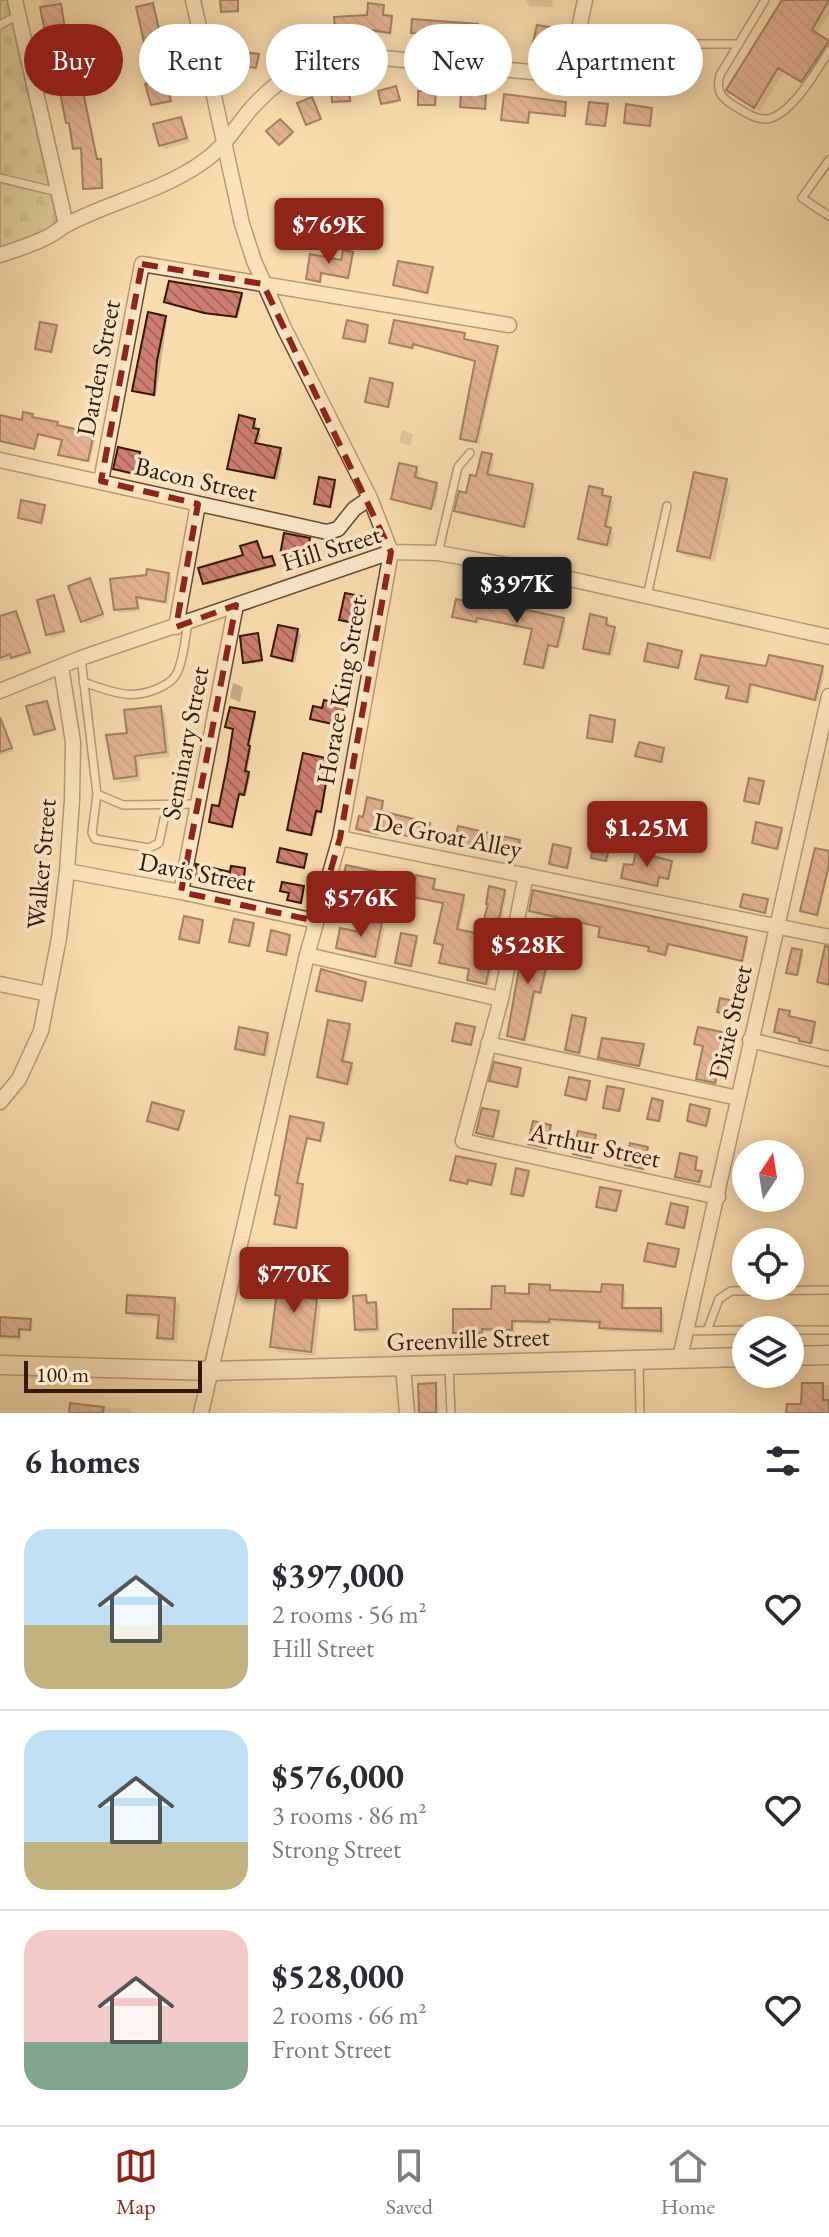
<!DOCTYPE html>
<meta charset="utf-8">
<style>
:root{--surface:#fff;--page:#f7f7f7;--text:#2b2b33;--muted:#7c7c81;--line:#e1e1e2;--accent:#8f2418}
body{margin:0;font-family:"EB Garamond",serif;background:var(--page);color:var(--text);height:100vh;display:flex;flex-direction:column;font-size:30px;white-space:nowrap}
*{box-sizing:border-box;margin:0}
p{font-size:26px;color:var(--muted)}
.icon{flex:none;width:44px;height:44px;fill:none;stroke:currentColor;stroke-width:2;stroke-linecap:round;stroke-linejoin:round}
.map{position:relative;height:1413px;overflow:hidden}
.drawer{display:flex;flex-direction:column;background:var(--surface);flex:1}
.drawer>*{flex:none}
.top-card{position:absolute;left:24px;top:24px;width:782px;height:72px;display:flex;gap:16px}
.needle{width:52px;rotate:12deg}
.controls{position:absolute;left:732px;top:1140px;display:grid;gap:16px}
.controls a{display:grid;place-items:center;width:72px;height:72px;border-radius:50%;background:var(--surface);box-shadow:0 4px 20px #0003;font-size:40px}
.scale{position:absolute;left:24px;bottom:20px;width:178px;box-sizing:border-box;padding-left:8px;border:4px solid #371706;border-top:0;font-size:22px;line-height:28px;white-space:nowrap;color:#371706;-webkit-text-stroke:6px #fce8ca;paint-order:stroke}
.price{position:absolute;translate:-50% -68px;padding:0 18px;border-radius:8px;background:var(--accent);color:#fff;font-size:26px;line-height:52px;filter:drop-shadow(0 2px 4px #0008)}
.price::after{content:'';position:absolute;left:50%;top:48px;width:24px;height:18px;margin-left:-12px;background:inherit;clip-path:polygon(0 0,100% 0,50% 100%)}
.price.selected{background:#222;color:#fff}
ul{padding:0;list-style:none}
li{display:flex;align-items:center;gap:24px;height:200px;padding:0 24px}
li+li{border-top:2px solid var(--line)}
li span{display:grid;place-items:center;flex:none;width:224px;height:160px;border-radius:24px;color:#555}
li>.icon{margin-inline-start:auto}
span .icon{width:96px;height:96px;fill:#fffc;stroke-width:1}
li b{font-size:34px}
h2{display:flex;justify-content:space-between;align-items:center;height:96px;padding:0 24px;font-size:34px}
.chip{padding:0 28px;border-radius:36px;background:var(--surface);box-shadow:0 4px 20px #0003;font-size:28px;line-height:72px}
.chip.selected{background:var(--accent);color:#fff}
.tab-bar{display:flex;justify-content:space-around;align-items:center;height:112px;border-top:2px solid var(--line);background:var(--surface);font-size:22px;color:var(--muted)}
.tab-bar a{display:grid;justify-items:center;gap:4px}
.tab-bar .selected{color:var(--accent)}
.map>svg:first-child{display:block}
</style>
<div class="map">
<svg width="829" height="1413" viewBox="0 0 829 1413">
<defs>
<pattern id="cemetery-stones" width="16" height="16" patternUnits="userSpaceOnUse" patternTransform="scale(2)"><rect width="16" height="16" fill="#c4bf86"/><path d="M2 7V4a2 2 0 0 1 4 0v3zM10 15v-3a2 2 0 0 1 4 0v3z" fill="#a9a372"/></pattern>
<pattern id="building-back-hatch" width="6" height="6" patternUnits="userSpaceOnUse" patternTransform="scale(2)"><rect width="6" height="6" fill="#ce7f71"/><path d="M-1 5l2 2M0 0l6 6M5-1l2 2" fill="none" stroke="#a8675b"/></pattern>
</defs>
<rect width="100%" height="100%" fill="#fadcae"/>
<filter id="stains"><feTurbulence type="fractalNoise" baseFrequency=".0025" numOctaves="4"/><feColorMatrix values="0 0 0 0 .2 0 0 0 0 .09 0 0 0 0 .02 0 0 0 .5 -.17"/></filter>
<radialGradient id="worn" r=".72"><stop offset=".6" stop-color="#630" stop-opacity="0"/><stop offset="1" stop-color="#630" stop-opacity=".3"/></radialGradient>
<path fill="url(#cemetery-stones)" stroke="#7e6b46" stroke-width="2" d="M0,0H7L57,221L48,230L0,248Z"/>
<path fill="#0003" d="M41,0H60L66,31L71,32L98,161L102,163L104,189L85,188L83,149L75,148Z
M222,0H239V13H225Z
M526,0H553L552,7L530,6Z
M784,0H829V15L816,35L829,43V53L807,86L784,72L760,111L734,95Z
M152,5L167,62L153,65L151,63Z
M383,7L385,17L393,20L392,34L337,30L369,17Z
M478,26V40L413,33Z
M549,29L551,31L548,46L537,44L535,42Z
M617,33L619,35L617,50L594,44Z
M165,81L172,102L155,106L153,104Z
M349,87L352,102L336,103L334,101Z
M396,88L401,102L385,105L383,103Z
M435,93L437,107L420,104Z
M486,96L487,110L462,106Z
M506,96L565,104L566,117L531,113L529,124L505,121L503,119Z
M607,106L609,108L606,127L590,125L588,123Z
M181,119L184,123L190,142L165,149L161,145Z
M280,122L293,135L282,145L269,131Z
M352,254L354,256L349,279L323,273L321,282L308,278L343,262Z
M432,269L434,271L429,294L395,285Z
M241,294L243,296L238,318L208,314L166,301Z
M165,318L167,320L156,396L137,392L135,390Z
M56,327L58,329L53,353L39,350L37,348Z
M367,327L369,329L366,343L345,337Z
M464,335L466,341L499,351L479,444L462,438L477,362L439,351L415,346L414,350L391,343Z
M392,385L394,387L390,408L368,401Z
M32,416L59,427L94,434L96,436L90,462L62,456L60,454L63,440L39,435L36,450L0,442V417L23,422Z
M254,421L257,424L255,430L261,434L258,446L280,450L283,453L277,480L232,471L229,468Z
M402,430L413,434L410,446L399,442Z
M139,453L141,456L137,475L116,469Z
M491,456L494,459L490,477L532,485L536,489L527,529L460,514L457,510Z
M416,469L420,472L418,480L436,484L439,488L435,508L393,499Z
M726,481L731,486L715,562L685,556L680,551Z
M334,482L336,484L331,508L318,505L316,503Z
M602,491L605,498L614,502L608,529L614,533L611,548L584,542L580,538Z
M44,506L46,509L43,524L20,518Z
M309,540L313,544L309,562L286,558L282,554Z
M257,543L263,560L271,558L275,567L207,585L205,583L245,556Z
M168,574L172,578L168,604L139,600L140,611L120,613L116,609Z
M89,580L105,618L87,624L83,621Z
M54,597L57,601L66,634L51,638L48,634Z
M364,599L366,601L361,625L341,619Z
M16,613L19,617L32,655L0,662V618Z
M455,616L563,619L566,622L560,648L551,646L546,670L526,663L534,631L480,619L479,624Z
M606,619L610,623L609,628L618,633L612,657L588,652L585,648Z
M297,631L301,635L295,663L277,659L273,656Z
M257,635L263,662L247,664L245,662Z
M681,652L683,654L680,669L646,660Z
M822,668L825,671L818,702L753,686L749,704L732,700L729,697L731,688L701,682L697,679L768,669Z
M233,683L243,687L240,702L230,698Z
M46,703L56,731L38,736L36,734Z
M344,707L346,709L342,726L312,718L324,711Z
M160,708L165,714L170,757L139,760L141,781L121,783L115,778L129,735Z
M254,714L256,716L249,748L251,750L247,773L250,776L246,796L240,794L233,828L213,823L211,821L220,809L235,730L228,726Z
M614,721L617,723L613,743L589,737Z
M3,724L14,751L0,756V725Z
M663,749L665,751L663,763L638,756Z
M329,761L331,763L322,813L318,812L313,836L291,832L289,830Z
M763,783L765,785L760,805L748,802L746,800Z
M382,802L384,804L382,813L429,825L432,827L429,841L381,831L380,834L361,830L358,828L364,819Z
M781,829L783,831L779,850L754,843Z
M610,841L612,843L608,862L595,859L593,857Z
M519,842L521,844L518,857L457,843Z
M570,850L572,852L569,869L551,864Z
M829,853V866L819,916L804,913L802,911Z
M671,863L673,865L670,880L660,878L659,886L623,877L634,868Z
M244,869L246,872L245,884L216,880L215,883L196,878L232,874Z
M378,874L382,877L378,896L347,889L344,886Z
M434,881L436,884L435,891L466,900L459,931L481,936L504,892L507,894L489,986L472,982L469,979L471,971L441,962L444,947L436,943L444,905L414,896Z
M531,910L746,939L748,942L744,962L670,945L667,956L652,953L651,948L602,939L600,936L602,928Z
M202,922L204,924L200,944L181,938Z
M253,925L255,927L251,947L232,941Z
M381,925L385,929L378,959L342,951L338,948Z
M289,936L291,938L288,956L269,951Z
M416,938L418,940L412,967L399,964L397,962Z
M550,949L552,951L542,994L536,992L526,1041L511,1038L509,1036Z
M801,952L804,954L799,976L791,974L788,972Z
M364,984L367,986L363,1002L318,991Z
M738,1004L740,1006L738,1017L719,1011Z
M789,1013L790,1019L816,1026L813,1044L776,1032Z
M585,1020L587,1022L581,1054L569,1051L567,1049Z
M349,1026L352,1029L345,1063L354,1068L350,1086L322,1080L319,1077Z
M267,1035L271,1038L267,1057L241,1052L237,1048Z
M731,1036L733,1038L730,1052L724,1051L717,1084L701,1080L699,1078L705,1047L696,1043Z
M643,1046L645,1048L641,1067L600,1057Z
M520,1070L522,1072L519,1088L492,1081Z
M589,1083L591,1085L588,1100L567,1094Z
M623,1091L625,1093L621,1112L607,1109L605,1107Z
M662,1103L664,1105L661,1122L652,1120L650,1118Z
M709,1110L711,1112L708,1126L689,1121Z
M182,1113L184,1115L180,1131L149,1120Z
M498,1113L500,1115L495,1138L480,1134L478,1132Z
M292,1119L325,1127L322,1142L308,1139L298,1185L304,1188L298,1229L276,1223L282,1197L277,1194Z
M550,1127L552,1129L547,1149L530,1144Z
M595,1137L597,1139L593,1159L575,1154Z
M647,1149L649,1151L645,1169L627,1164Z
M696,1159L698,1161L696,1172L703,1175L701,1183L677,1176Z
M495,1166L497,1168L493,1186L470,1181L469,1185L452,1180Z
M528,1173L530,1175L525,1197L515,1195L513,1193Z
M620,1193L622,1195L618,1212L598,1206Z
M687,1208L689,1211L685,1229L668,1224Z
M678,1251L680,1253L676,1268L646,1260Z
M309,1279L314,1284L312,1300L321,1306L315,1356L278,1352L272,1346Z
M550,1287L553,1291L603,1294L622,1287L626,1291L625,1310H660L664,1314V1334L605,1331L602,1324L552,1322V1325L515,1323V1332H484V1336H459L455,1332L493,1311L504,1288L508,1295L531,1296Z
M365,1297L369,1305L376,1304L379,1308L380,1332L360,1333L357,1329Z
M174,1300L180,1305L177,1343L164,1342L159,1337L160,1319L133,1317L128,1312Z
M0,1319L30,1321L33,1324L32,1332L21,1331V1340L0,1339Z
M435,1385L438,1389L439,1413H421Z
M804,1385H829V1413H788L803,1406Z
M72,1405L130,1409L132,1413H72Z"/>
<path fill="url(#building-back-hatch)" stroke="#371706" stroke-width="2" d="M220,0H238V11L221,12Z
M782,0H829L812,30L829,41L801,82L778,68L754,108L726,90Z
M153,3L166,60L149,64L136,7Z
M368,3L384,5L383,15L392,16L390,33L365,29L335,30L334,17L367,15Z
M61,4L65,29L70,28L97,159H101L102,188L83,189L81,148L73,149L69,123H66L51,47H48L40,7Z
M412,19L478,24L477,38L411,33Z
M537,25L550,27L546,45L533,42Z
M596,26L618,31L615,49L592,44Z
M243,52L259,54L256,68L241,66Z
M165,79L171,101L151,105L145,84Z
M349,85L350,101L332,102L331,86Z
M396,86L400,100L381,104L378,91Z
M418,91H436L435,105H418Z
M461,92L486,95L485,109L460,107Z
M504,94L566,102L565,116L529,112L528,123L501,120Z
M312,97L321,119L306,125L297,103Z
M589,102L608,104L605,126L586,124Z
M626,104L652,108L650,126L624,123Z
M181,117L187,138L159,146L153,124Z
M280,119L293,132L279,145L266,131Z
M343,250L353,252L348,278L321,273L320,282L306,279L310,254L341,260Z
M398,261L433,267L427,293L393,285Z
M169,281L242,293L236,317L204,313L164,302Z
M148,312L166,316L157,361L154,395L132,391Z
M347,320L368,325L365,342L343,338Z
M394,320L465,333L464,339L498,346L476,442L460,439L475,361L413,344L412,348L389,343Z
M40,322L57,325L51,352L35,349Z
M370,378L393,383L388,407L365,402Z
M23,412L33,414L32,417L58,422L57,425L94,433L88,461L58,455L62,440L38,434L34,449L0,441V415L22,420Z
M239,415L255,419L253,428L259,429L255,443L281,448L274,478L227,469Z
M118,447L140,452L135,474L113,469Z
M482,452L492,454L487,474L533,484L524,527L454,511L459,491L466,493L470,475L476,476Z
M399,463L417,467L415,477L437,483L431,509L391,499Z
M694,472L727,479L710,558L677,551Z
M319,477L335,480L330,507L314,504Z
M589,486L603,489L602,495L611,497L605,526L611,528L607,545L578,539Z
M21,500L45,505L41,523L18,518Z
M284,533L310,538L306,560L280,555Z
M257,541L263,558L272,556L275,565L203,584L198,568L243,555L240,546Z
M147,569L169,573L165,602L136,597L138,608L114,610L110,579L146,575Z
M90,578L103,614L81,622L68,586Z
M345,593L365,597L359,624L339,620Z
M54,595L64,631L46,635L37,600Z
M456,599L491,606L492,602L564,618L557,647L548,645L543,668L524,664L532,629L477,618L476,622L452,617Z
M16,611L30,652L11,658L10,654L0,658V616Z
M590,614L607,618L606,625L615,627L609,654L583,649Z
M278,625L298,629L292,661L271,656Z
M258,633L262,660L243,663L240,636Z
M648,643L682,651L678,668L644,661Z
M701,655L766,666L769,655L823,666L815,700L750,684L747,702L726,698L729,686L695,679Z
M324,700L345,705L341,726L310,719L313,706L322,708Z
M47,701L55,729L34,735L26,706Z
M161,706L166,752L135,756L137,776L114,779L106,735L127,733L124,710Z
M230,707L255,712L248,745L250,746L245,771L249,772L244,795L239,794L232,827L209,822L212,805L219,806L228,761L233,729L225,727Z
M590,715L615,720L612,742L587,738Z
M0,717L12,748L0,752Z
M639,742L664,748L661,762L635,756Z
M303,753L330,759L321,812L316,811L311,835L287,830Z
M749,778L764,781L759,804L744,801Z
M367,797L383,801L381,811L430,823L427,840L379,830L378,834L356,829L359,816L363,817Z
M756,822L782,828L777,849L752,843Z
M458,826L520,840L517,856L454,844Z
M595,836L611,839L606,861L591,858Z
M553,844L571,848L567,868L549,864Z
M280,848L307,854L304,868L277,862Z
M815,848L829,851V865L817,915L800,911Z
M636,852L672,861L668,879L659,877L657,886L621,878L624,864L633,865Z
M196,864L230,872L231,866L245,868L243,883L214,879L213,883L194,878Z
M346,865L379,872L374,893L341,886Z
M416,875L435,879L433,889L464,895L457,929L480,934L488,904H486L489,886L505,890L486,984L467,980L469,969L439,963L443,945L434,943L443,903L412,897Z
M282,882L304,886L301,903L287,900L289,893L280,891Z
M533,890L747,937L742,961L668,944L665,955L648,951L649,947L598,937L600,927L529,911Z
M743,894L768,899L765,913L740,907Z
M184,916L203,920L199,943L179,939Z
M234,919L254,923L249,946L229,942Z
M362,919L382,923L375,957L336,948L340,928L360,932Z
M271,930L290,935L286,955L267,951Z
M401,933L417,936L411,966L395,963Z
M524,941L551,947L540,993L534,991L524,1040L507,1036Z
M825,946L829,947V985L817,982Z
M792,948L802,950L797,975L786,973Z
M321,969L366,982L362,1001L316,991Z
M720,998L739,1002L736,1016L717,1012Z
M779,1009L790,1011L789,1016L815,1022L811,1043L799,1041V1038L774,1032Z
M572,1015L586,1018L579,1053L565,1050Z
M328,1020L350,1024L342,1061L352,1063L347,1084L317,1077Z
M456,1023L475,1027L471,1045L452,1041Z
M239,1027L268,1033L264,1055L235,1049Z
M698,1027L732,1034L728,1051L722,1050L715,1083L696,1079L703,1046L694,1044Z
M602,1038L644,1044L639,1066L598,1058Z
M494,1062L521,1068L517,1087L489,1081Z
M569,1077L590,1081L586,1100L565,1095Z
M607,1086L624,1089L619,1111L603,1108Z
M652,1098L663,1101L659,1121L647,1119Z
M152,1102L184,1111L178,1130L147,1121Z
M690,1104L710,1109L706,1126L687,1121Z
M482,1108L499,1111L493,1137L476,1133Z
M290,1116L324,1123L320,1141L307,1138L297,1183L303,1184L296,1228L274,1224L280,1196L275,1195Z
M533,1121L551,1125L546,1148L528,1144Z
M578,1131L596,1135L591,1158L573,1154Z
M630,1143L648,1147L643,1169L625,1165Z
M680,1153L697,1157L695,1170L702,1171L699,1182L675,1177Z
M456,1156L496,1164L491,1185L468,1180L467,1184L450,1180Z
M516,1168L529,1171L523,1196L511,1194Z
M600,1187L621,1191L616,1211L596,1207Z
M671,1203L688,1207L684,1228L666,1224Z
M648,1243L679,1249L675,1267L644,1261Z
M279,1274L310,1277L308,1298L317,1299L311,1352L270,1347Z
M529,1284L550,1285V1290L601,1292L602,1284L623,1285L622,1308H661V1331L599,1328L600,1322L549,1319V1322L512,1321V1330L482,1329V1333H453V1309H491L492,1286H505V1293L529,1294Z
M127,1295L175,1298L173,1339L157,1338L159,1315L126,1313Z
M366,1295L367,1303L376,1302L377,1329L355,1330L353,1296Z
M0,1317L31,1319L30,1330L19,1329V1337L0,1336Z
M436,1383V1413H419L418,1384Z
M802,1383H823V1400H829V1413H786L787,1404H801Z
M70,1403L104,1407L103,1413H69Z"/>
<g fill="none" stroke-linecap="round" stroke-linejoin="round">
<defs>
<path id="service" d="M765,0L720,75C716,90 720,97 733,105C743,111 755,120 767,119C791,116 817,70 829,51
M0,25L18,15
M637,82L652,83L673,78L687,52L696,44H739
M829,160L802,198L829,216
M0,178L58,192
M438,553L458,467L470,453
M647,596L667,506
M81,658L97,794L123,805L197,804
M83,682C113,692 133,702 163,686C169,683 174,679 177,673C184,659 185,638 188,623
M97,794L92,833L95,839L149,848L159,843L167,805
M784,1330H829
M687,1331L746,1330
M707,1331L719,1299L731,1291L829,1290
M639,1362L640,1413
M449,1367L451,1413"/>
<path id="minor" d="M15,0L66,225
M193,0L242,224L254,261L284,328L370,498L391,552L340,838L307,955L201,1413
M562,75L579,29L585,0
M0,255C17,249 36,244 51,235C56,232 61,228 66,225C109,202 159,192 200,164C223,149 232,132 249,111C287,67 317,60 372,57L637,82
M0,460L327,532L338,529L354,509L370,498
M101,481L142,264L509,325
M176,627L198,504
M0,691L81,658L391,552L438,553L512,566L829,637
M340,838L829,937
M67,871L181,892L316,921
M526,875L501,999L463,1141L718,1197
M181,892L236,605
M307,955L501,999
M0,984L48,994
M750,1040L829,1059
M488,1044L738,1098
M0,1102L19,1079L41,1031L59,938L67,871L72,800L73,742L61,666
M680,1358L829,696
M403,1367L407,1413"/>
<path id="tertiary" d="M790,1356L829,1355
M0,1365L212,1371L746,1357"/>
</defs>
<use href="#service" stroke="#684830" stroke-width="10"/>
<use href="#minor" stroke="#684830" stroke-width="17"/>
<use href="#tertiary" stroke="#684830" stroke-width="21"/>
<use href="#service" stroke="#fce8ca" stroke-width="7"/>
<use href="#minor" stroke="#fce8ca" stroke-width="14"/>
<use href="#tertiary" stroke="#fce8ca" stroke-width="18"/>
</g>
<path d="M0 0H829V1413H0ZM142,264L263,284L391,552L340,838L316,921L181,892L236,605L176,627L198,504L101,481Z" fill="#fadcae" fill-opacity=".55" fill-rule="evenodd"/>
<path fill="none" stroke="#8f2418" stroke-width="6" stroke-dasharray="16 10" stroke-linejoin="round" d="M142,264L263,284L391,552L340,838L316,921L181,892L236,605L176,627L198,504L101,481Z"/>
<g text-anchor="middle" stroke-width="7" stroke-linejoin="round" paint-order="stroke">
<g font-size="26" fill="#371706" stroke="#fce8ca">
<text transform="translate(98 368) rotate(-79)" y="9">Darden Street</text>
<text transform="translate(196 479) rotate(13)" y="9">Bacon Street</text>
<text transform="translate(331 548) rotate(-17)" y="9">Hill Street</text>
<text transform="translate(341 691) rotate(-80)" y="9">Horace King Street</text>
<text transform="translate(185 743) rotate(-79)" y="9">Seminary Street</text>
<text transform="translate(448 835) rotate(11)" y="9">De Groat Alley</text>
<text transform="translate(41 864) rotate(-85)" y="9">Walker Street</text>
<text transform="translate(197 872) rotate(11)" y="9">Davis Street</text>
<text transform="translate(730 1022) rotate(-77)" y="9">Dixie Street</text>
<text transform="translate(595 1145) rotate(12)" y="9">Arthur Street</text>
<text transform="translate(468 1339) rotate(-2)" y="9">Greenville Street</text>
</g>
</g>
<rect width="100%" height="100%" filter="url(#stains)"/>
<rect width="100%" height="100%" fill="url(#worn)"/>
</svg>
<div class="controls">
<a><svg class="needle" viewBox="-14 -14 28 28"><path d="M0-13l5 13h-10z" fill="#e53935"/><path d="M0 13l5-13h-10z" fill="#7c7c81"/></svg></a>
<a><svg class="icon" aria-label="locate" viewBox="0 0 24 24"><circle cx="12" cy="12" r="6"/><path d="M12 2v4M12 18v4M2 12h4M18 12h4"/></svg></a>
<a><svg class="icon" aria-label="layers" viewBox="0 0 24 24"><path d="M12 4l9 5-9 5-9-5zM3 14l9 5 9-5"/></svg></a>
</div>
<div class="scale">100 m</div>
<b class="price" style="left:329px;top:266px">$769K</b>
<b class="price selected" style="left:517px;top:625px">$397K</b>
<b class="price" style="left:647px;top:869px">$1.25M</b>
<b class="price" style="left:361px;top:939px">$576K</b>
<b class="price" style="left:528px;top:986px">$528K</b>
<b class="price" style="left:294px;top:1315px">$770K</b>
<div class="top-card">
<a class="chip selected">Buy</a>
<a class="chip">Rent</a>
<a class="chip">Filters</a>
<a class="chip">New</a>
<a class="chip">Apartment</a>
</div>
</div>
<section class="drawer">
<h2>6 homes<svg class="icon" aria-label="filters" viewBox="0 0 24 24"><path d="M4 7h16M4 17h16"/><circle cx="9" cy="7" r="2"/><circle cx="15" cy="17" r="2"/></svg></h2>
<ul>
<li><span style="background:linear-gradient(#bfe0f5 60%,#c2b280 0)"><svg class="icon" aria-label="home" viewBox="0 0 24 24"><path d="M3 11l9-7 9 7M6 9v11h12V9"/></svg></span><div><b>$397,000</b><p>2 rooms · 56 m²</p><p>Hill Street</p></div><svg class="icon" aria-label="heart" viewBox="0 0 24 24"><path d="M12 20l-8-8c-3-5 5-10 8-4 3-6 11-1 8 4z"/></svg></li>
<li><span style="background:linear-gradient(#bfe0f5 70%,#c2b280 0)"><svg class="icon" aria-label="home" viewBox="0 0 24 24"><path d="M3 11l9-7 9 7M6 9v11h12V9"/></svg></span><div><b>$576,000</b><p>3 rooms · 86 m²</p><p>Strong Street</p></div><svg class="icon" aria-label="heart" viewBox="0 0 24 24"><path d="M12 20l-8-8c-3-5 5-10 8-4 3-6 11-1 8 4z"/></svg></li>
<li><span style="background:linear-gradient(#f6c9c9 70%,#7fa58c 0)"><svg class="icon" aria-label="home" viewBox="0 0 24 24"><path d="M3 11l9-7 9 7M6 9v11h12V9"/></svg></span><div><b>$528,000</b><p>2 rooms · 66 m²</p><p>Front Street</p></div><svg class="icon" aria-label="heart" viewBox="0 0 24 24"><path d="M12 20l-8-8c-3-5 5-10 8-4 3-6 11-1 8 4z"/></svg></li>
</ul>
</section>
<nav class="tab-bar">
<a class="selected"><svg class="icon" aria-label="map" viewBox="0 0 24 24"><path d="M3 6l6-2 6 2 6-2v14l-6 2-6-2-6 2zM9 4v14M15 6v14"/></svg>Map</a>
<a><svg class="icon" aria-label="saved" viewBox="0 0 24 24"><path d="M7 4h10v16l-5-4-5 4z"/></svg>Saved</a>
<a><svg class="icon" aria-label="home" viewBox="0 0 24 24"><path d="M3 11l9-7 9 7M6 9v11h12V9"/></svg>Home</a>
</nav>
